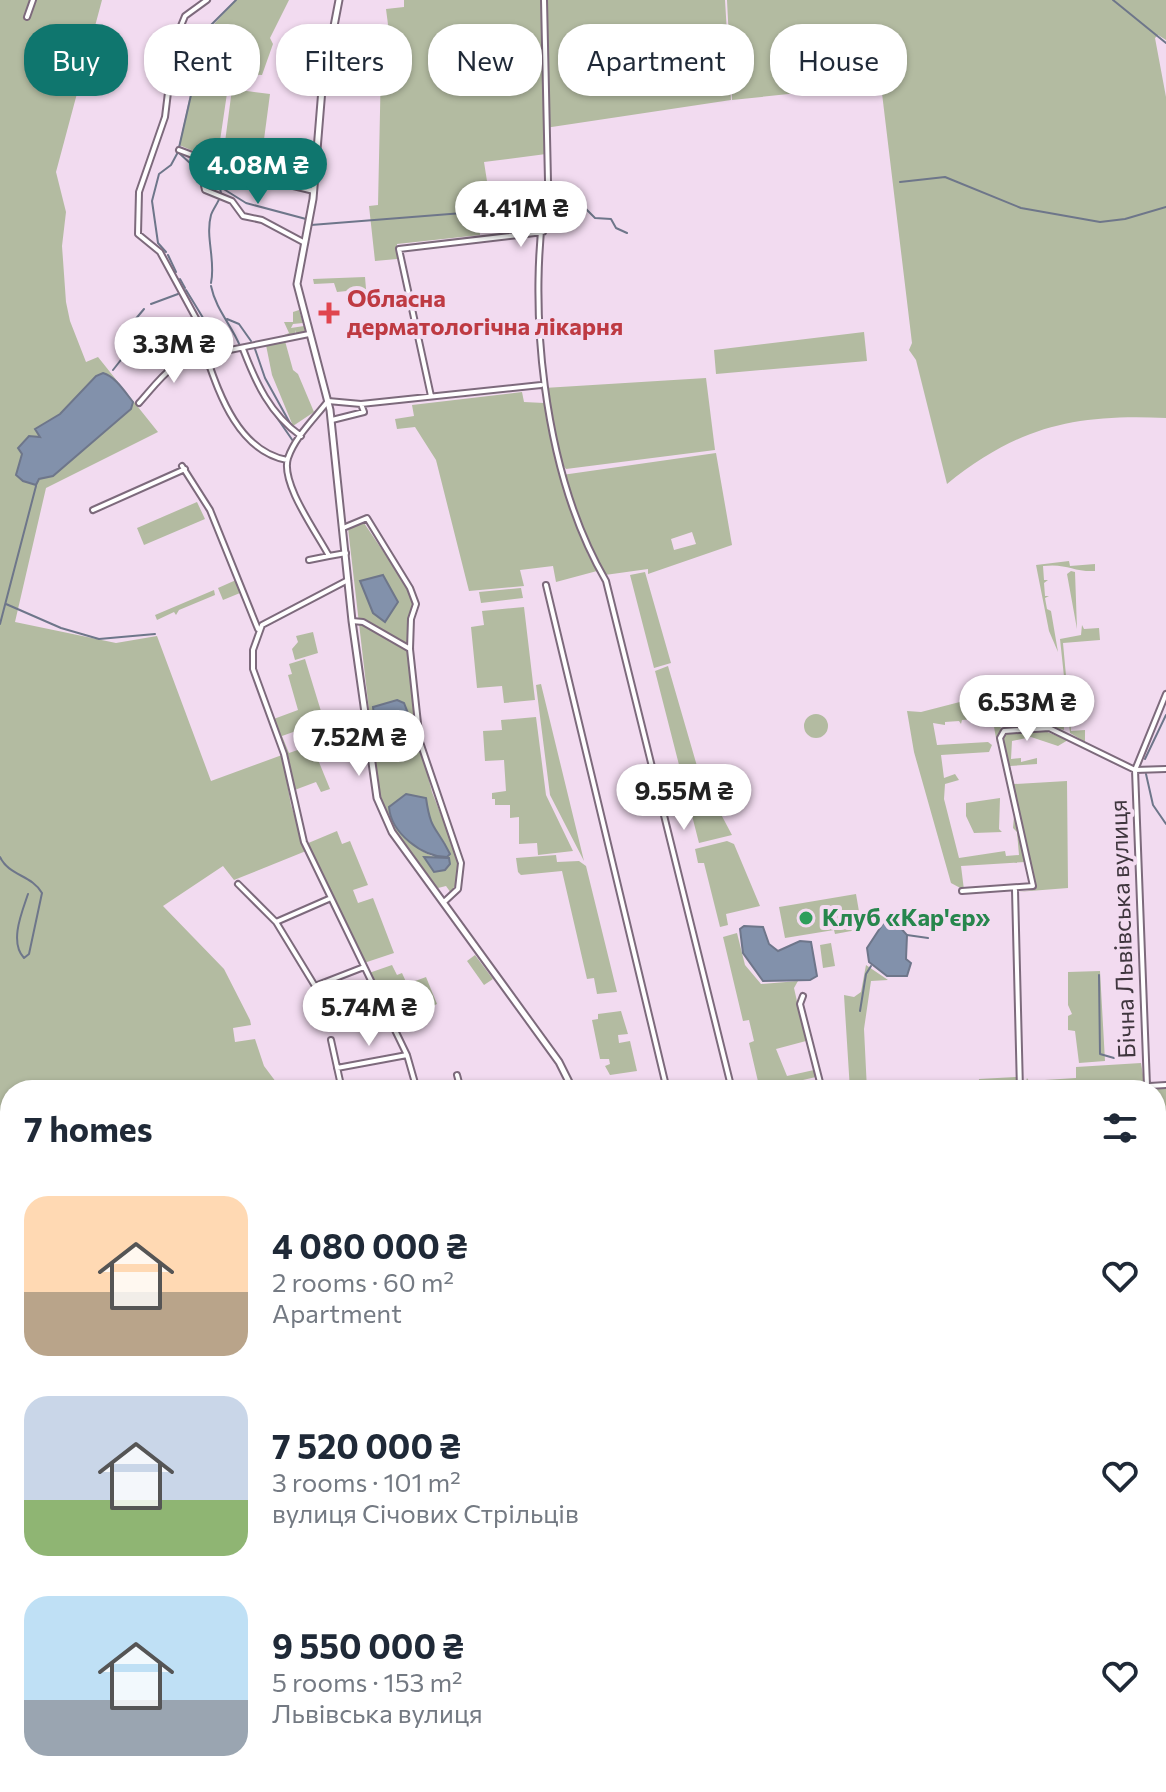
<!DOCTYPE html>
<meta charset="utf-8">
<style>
:root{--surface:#fff;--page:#f6f6f7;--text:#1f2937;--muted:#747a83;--accent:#0f766e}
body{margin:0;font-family:Commissioner,sans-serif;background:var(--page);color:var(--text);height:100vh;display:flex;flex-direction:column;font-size:30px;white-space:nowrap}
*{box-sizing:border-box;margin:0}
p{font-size:26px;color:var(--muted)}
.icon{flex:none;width:44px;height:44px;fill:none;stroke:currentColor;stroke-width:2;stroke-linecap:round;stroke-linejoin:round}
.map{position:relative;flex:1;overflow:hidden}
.sheet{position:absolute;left:0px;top:1080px;width:1166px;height:712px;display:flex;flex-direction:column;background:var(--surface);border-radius:32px 32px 0 0;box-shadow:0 2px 6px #0004}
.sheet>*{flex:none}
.hud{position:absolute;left:24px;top:24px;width:1118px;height:72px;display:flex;gap:16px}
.price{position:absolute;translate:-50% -68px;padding:0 18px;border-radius:28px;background:#fff;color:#222;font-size:26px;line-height:52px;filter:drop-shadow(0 2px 4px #0008)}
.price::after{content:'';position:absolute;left:50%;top:48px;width:24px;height:18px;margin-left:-12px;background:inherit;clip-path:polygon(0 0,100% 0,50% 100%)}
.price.active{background:var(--accent);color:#fff}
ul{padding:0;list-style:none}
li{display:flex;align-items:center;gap:24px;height:200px;padding:0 24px}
li span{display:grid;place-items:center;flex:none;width:224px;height:160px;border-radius:24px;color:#555}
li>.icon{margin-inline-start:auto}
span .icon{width:96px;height:96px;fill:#fffc;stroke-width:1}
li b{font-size:34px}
h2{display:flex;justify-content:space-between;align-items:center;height:96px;padding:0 24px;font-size:34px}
.tag{padding:0 28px;border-radius:32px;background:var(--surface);box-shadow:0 2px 6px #0004;font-size:28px;line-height:72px}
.tag.active{background:var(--accent);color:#fff}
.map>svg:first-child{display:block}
</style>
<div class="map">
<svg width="1166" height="1792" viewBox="0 0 1166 1792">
<rect width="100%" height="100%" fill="#f2dbf0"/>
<path fill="#b3bba1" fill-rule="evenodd" d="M0,0H102L56,172L66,212L62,246L66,302L70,321L86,362L98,357L158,432L46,488L15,622L116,643L157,636L211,781L282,755L291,805L306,851L234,880L223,866L163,906L224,969L250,1020L251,1025L233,1028L235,1042L255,1039L264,1066L282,1090H10L8,1294L3,1293L0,1250Z
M236,0H289L270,38L273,44L262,75L230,73L217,161L179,145L190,95L191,57L204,35Z
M404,0H725L731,100L545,128L546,154L484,162L492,213L478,215L480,235L397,244V259L375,261L369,206L378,205L381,65L378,41L390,40L386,9L404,7Z
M727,0H1166V40L1158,35L1155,38L1166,97V418C1075,414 1019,426 947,484L916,360L909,350L912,343L881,85L895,83L732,100Z
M232,89L270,94L263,147L256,146L254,162L231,159L233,144L253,146L225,142Z
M365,277L366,289L337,292L334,283L314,284L313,279Z
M299,310L303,323L293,324L291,328L304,326L305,332L296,334L295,330V335L277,338L289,333L284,322H293V312Z
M864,332L867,361L716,374L714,350Z
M285,341L293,370L298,374L314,412L293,426L272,375L266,345Z
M706,378L715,450L566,469L561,463L544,388Z
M522,392L524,402L544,403L562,475L716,453L732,545L648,574V569L605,575L591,552L587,553L597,571L556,582L553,566L520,570L524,586L469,591L436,460L415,427L397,429L395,419L414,416L412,405ZM692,532L696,544L674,550L671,539Z
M197,502L205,519L144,545L137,528Z
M364,523L410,591L414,605L409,651L420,745L432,792L457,856L458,880L451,893L446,886L438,888C416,860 390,831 379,797L348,528ZM406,794L426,798L429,824L445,843L432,856L422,851Z
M1069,561L1070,566L1095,564V571C1073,572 1067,563 1043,566L1044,580H1048L1044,583L1045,596H1049L1045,598L1047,609L1051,611L1058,652L1049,631L1036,565Z
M1071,571L1075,572L1077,629L1067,574Z
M645,572L671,663L654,668L630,575Z
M236,580L240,593L223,600L218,588Z
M521,588L523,598L481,603L479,592Z
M214,590L215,595L179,610L176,615L174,612L157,620L155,615Z
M524,607L535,700L504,703L502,686L477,688L471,627L484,625L482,611Z
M1082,625L1084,629L1099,628L1100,640L1063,643L1071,731L1085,730V742L1070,733L1060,639L1081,635Z
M313,632L318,653L295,660L292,649L298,642L296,636Z
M305,659L324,721L282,736L289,753L312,745L330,789L321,792L316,782L292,791L285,755L271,720L298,710L288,675L292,674L289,664Z
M668,666L699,773L732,835L699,843L655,671Z
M988,681L994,705L1012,710L1063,705L1064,730L1045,725L1005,728L995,714Z
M541,684L584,861L550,795L536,685Z
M987,695L1001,728L997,744L993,721L988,718L976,722L975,719L962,720L961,724L959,721L945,722V725L933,723L937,745L988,742L992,745L989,752L941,755L944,778L955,774L959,780L945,784L944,799L959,858L1005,851L1006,856L1019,855L1017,832L1013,828L1014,816L1025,862L961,866L964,890L951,883L914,752L907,711L921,712Z
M804 726a12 12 0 1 1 24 0a12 12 0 1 1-24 0Z
M536,717L546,795L573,851L538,855L537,843L519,844V817L510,818V805H495V799H492V793L506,791L504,760L485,761L483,731L502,730L501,720Z
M1042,730L1068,740L1058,746L1031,737L1012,741L1011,759L1021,758V762L1037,758V764L1010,766L1014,784L1067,781L1068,888L1017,892L1032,890L1035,885L1002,738L1005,733Z
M1000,798L999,829L1002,832L974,833L966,816V803Z
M337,831L342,844L350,841L368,885L353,890L358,903L373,898L394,953L364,963L306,844Z
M727,841L734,844L760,906L726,914L728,925L720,927L704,863H698L695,849Z
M556,855L557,862L579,861L586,866L617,992L597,994L594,978L587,979L562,871L521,875L518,872L516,858Z
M856,894L862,929L835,934L834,930L785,938L779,907Z
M737,933L745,965L761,984L798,981L794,988L806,1041L776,1049L787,1076L814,1070L816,1077L781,1085L782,1090H760L749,1043L754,1041L749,1020L743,1021L723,937Z
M831,943L835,966L823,968L820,945Z
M475,955L493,979L484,985L467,961Z
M392,965L397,975L402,973L407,984L426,977L437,1004L428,1008L431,1015L396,1029L369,973Z
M866,965L888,980L871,981L864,1029L867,1090H850L844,995L854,997L861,992Z
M1100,971L1105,1061L1079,1063L1075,1031L1068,1030V1016L1072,1014L1068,1005V972Z
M621,1011L628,1034L618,1035L619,1043L630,1041L637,1071L610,1075L605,1066L610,1064L609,1059H600L592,1020L598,1019V1014Z
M1141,1063L1144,1081L1138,1085L1023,1090L1027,1078L1029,1081L1076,1078V1067Z
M1016,1077L1018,1090H978L979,1079Z
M972,1083L973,1090H934L932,1086Z
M1166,1087V1155H1156V1090H1131Z
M1156,1326H1163L1166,1354L1156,1355Z
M10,1413V1782H244L190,1792H0V1416Z
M1156,1443H1166V1469L1156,1468Z
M1156,1543H1166V1580L1158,1579L1156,1582Z
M334,1782H360L362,1792H329Z
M804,1782H826L823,1792H770L801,1789Z"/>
<path fill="#8291ab" stroke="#6e768a" stroke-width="2" d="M103,373C115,376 125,392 133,402L131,409L53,476L39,479L36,485L23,481L16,475L22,454L18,448L29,436L40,437L35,429L60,414L96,376Z
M383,575L398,602L385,622L373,613L360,581Z
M397,700L404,703L411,721L402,738L385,743L375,724L373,707Z
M406,794L426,798C431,833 436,825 450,854L447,857C422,857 391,833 389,807Z
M424,857L449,858L450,864L445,870L434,872Z
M891,917L907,935L906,959L911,963L907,976H887L869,962L867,948L886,919Z
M744,926L763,927L769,944L778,951L800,941L811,942L817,976L810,980L763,981L743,953L740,929Z
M120,1782H164L163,1792L111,1788V1784Z"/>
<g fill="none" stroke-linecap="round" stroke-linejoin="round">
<path stroke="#6e768a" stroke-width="2" d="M1113,0L1166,43
M179,153L203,175
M206,177L219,184L221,193
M900,182L945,177L1021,208L1100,222L1125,219L1166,207
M222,188L246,203L306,219
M547,207H584L595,218L611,219L616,228L627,233
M311,225L540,207
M166,252L158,243L152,201L159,174L171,165L178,152L191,95V56L204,32L236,0
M168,255L176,272
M180,279L185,288
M211,283C216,261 205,237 211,215C213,209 218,203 220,197
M211,286C216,310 231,324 240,346
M186,290L208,326
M151,304L178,294
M227,319L239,324L251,341
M137,336L134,321L144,309
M255,349L265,378L291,425
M244,356L257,386
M113,370L131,347
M271,409L293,441
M6,604L61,628L99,639L155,634
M0,624L36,486
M1145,759L1166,715
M1146,774L1153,805L1166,824
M0,857C9,876 32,875 42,893L29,954L24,958C9,942 22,912 28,894
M907,935L928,938
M1099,975L1100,1054L1114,1058L1136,1057
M860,1011L866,974L871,966
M1059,1087L1139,1082
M1023,1090L1052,1087"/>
<defs>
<path id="minor" d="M207,0L185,16L174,43L165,117L139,192L138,234L160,252L204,333L209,354L206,356C220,396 239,451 287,460
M544,0L548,181C525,302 543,473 606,581L732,1090
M27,17L33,0
M179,150L243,174L314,191
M213,164L203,181L205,190L232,201L243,216L262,220L305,243
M141,341L172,331L196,356
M243,349C256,383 270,414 301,436
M210,354L309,334
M431,396L399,249L543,232
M139,403C158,382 175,355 206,356
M361,404L541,385
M332,420L364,412L361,404L328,401C315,418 295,437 288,458C280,483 317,533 329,556L346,553
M182,466L210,510L258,629
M93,510L185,469
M343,528L367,518L410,588L416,604L411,619L410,649L420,742L461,863L458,889L444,902
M309,560L329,556
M348,580L262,625L253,650V669L284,754L304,842L407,1055L417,1090
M546,585L667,1090
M352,621L363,622L410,649
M371,755L420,742
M238,884L276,922L315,986L364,967
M1015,890L1020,1090
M962,891L1033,886L1000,738L1004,731L1049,728L1135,770L1166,769
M276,922L331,898
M803,996L800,1004L822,1090
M327,1020L385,1009
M331,1040L342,1090
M337,1068L407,1055
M457,1075L461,1090
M1147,1086L1135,770L1166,694
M1084,1090L1166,1085
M1156,1176H1166
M228,1792L275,1782
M833,1792L836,1782
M847,1792L850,1782"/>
<path id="tertiary" d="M339,0L322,89L313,199L297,284L330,410L352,621L377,798L392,832L559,1062L573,1090"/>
<path id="primary" d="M1156,1246L1166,1245
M1156,1255H1166
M0,1401L10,1398
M0,1407L10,1405"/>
</defs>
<use href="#minor" stroke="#7d6a7c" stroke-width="8"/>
<use href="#tertiary" stroke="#7d6a7c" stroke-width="9"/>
<use href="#primary" stroke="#fff" stroke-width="12"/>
<use href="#minor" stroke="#fff" stroke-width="4"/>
<use href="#tertiary" stroke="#fff" stroke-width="5"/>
<use href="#primary" stroke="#f7d3ce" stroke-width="8"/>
</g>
<path fill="#e0444e" stroke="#f2dbf0" stroke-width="3" d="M325 301h8v8h8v8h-8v8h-8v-8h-8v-8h8z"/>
<circle fill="#2e9e5b" stroke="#f2dbf0" stroke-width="3" cx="806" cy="918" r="8"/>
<g text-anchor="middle" stroke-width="8" stroke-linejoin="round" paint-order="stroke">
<g font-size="24" font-weight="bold" fill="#be3a42" stroke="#f2dbf0" text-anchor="start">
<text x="347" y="307">Обласна<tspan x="347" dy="28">дерматологічна лікарня</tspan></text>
</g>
<g font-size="24" font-weight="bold" fill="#27864d" stroke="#f2dbf0" text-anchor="start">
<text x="822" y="926">Клуб «Кар'єр»</text>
</g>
<g font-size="24" fill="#3f363e" stroke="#f2dbf0">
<text transform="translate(1123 929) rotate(-92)" y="8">Бічна Львівська вулиця</text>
</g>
</g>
</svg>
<b class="price active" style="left:258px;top:206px">4.08M ₴</b>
<b class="price" style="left:521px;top:249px">4.41M ₴</b>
<b class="price" style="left:174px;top:385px">3.3M ₴</b>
<b class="price" style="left:1027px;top:743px">6.53M ₴</b>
<b class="price" style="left:359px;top:778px">7.52M ₴</b>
<b class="price" style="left:684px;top:832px">9.55M ₴</b>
<b class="price" style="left:369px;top:1048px">5.74M ₴</b>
<div class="hud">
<a class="tag active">Buy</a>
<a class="tag">Rent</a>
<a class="tag">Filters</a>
<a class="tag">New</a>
<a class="tag">Apartment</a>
<a class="tag">House</a>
</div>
<section class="sheet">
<h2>7 homes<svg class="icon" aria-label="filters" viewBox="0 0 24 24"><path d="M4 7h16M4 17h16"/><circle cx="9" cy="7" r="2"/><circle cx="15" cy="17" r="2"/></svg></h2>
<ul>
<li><span style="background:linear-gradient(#ffd9b3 60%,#b9a48a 0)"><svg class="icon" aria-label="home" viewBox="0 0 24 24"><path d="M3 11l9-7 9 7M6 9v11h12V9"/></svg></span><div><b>4 080 000 ₴</b><p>2 rooms · 60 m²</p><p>Apartment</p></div><svg class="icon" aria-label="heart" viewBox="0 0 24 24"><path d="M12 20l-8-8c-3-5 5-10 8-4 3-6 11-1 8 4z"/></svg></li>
<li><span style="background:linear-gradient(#c9d6e8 65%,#8fb573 0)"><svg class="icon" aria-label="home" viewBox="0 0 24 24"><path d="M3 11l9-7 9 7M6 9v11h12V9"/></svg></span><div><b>7 520 000 ₴</b><p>3 rooms · 101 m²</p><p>вулиця Січових Стрільців</p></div><svg class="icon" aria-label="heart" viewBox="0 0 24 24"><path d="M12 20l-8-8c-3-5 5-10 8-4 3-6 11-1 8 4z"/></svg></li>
<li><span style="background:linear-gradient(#bfe0f5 65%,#9aa5b1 0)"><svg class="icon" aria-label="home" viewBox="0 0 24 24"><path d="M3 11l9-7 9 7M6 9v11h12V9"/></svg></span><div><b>9 550 000 ₴</b><p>5 rooms · 153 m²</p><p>Львівська вулиця</p></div><svg class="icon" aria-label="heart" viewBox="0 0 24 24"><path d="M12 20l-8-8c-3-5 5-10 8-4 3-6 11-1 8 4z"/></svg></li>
</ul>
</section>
</div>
